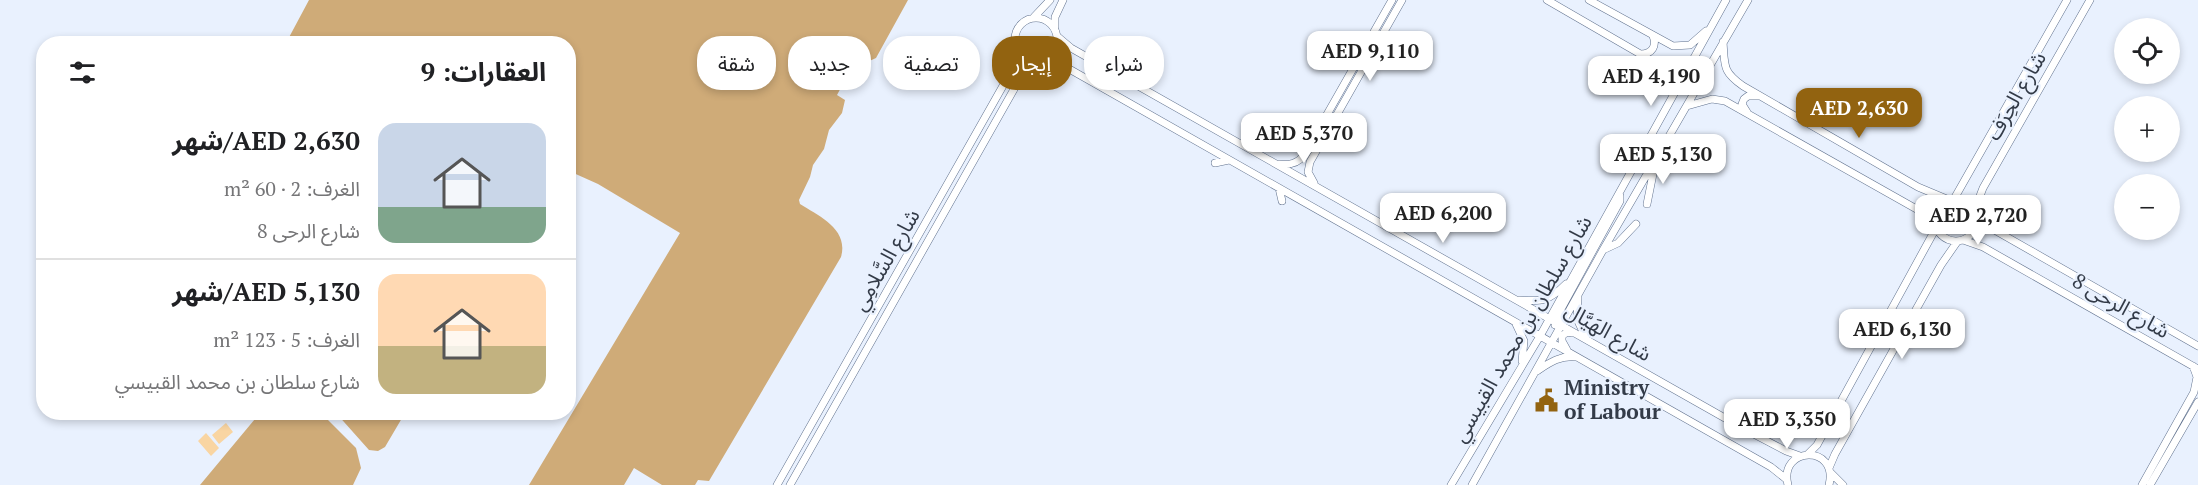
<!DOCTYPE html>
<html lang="ar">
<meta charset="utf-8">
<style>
:root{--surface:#fff;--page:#f6f6f6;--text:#202124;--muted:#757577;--line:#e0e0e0;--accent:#926310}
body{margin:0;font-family:"PT Serif","Noto Sans Arabic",serif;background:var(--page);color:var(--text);direction:rtl;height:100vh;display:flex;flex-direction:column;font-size:22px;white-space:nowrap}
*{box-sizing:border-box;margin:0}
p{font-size:20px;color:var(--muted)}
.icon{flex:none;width:33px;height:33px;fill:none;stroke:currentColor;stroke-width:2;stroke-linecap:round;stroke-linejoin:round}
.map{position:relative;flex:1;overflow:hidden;direction:ltr}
.panel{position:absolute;left:36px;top:36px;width:540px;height:384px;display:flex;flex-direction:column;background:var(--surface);border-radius:24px;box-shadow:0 3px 9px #0003;direction:rtl}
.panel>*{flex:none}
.top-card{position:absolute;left:594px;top:36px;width:570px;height:54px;direction:rtl;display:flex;gap:12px}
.fabs{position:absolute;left:2114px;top:18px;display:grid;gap:12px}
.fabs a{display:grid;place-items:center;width:66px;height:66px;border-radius:50%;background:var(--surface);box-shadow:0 3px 9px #0003;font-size:30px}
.price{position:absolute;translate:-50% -51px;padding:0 14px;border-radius:12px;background:#fff;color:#222;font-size:20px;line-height:39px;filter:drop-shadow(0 2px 3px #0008)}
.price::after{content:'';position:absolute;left:50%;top:36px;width:18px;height:14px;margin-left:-9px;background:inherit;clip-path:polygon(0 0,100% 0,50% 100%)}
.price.on{background:var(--accent);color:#fff}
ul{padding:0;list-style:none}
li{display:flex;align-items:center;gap:18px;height:150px;padding:0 30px}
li+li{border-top:2px solid var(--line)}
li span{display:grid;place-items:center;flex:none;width:168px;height:120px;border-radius:18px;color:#555}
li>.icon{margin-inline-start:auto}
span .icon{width:72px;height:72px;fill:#fffc;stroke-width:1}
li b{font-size:26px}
h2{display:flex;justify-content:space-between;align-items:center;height:72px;padding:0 30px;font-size:26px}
.chip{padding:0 21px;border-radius:24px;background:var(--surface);box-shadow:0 3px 9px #0003;font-size:21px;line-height:54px}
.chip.on{background:var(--accent);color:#fff}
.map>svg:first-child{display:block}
</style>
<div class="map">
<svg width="2198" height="485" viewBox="0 0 2198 485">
<rect width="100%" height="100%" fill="#e9f1fe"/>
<path fill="#f9d5a2" d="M226,423L233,432L219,444L212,435Z
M206,433L219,448L211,456L198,441Z"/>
<path fill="#cfab78" d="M309,0H908L876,58L865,63L857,58L837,95L845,100L842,113L829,130L824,149L813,165L810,177L799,200L800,204C819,216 849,229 841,257L709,481L698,480L695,485H662L634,468L624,485H529L680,233L598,184L569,171L568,44L286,43Z
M260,413H321L356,448L361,468L353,485H200Z
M336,413H405L385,447L378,451L369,450Z"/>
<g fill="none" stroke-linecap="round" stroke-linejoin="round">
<defs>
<path id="secondary" d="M1547,0L1661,66L1670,78L1672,93
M1589,0L1673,46L1690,45L1706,31
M1034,17L1050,0
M1015 39a21 21 0 1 1 42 0a21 21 0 1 1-42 0Z
M1055,27V17L1063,0
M1058,37L1071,48L1746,430L1786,451L1800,456
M1723,42C1725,66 1722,71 1743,86L1918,187L1949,200
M1641,54C1652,54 1657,46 1653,36
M1044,59L1064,66L1771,467L1786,479
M1687,106L1712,99L1725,101L1920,211L1935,223
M1747,112L1742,104L1744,99L1748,96H1758
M1626,155L1645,142
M1215,163L1229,160
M1279,164C1289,165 1298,164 1304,155L1392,0
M1314,183L1308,172L1310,162L1402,0
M1279,188L1282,201
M1935 220a21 21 0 1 1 42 0a21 21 0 1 1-42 0Z
M1954,199L2067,0
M1647,204L1654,169
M1975,209L1983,188L2090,0
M1977,215L1991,228L2198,346
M1963,240L1983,247L2198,369
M1603,250L1618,243L1636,224
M1578,297L1577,319L1586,338
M1519,300C1542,302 1549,301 1566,284
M1516,324L1524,341L1522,361
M1555,325L1561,309L1620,201V196
M1567,350L1562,341V336L1567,332L1572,333
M1537,371C1549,363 1560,355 1576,357
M1807,455L1817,445L1936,228
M1829,468L1835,454L1941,265L1957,242
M1831,473L1843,485
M777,485L1004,84L1012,67L1018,49
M790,485L1022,75L1031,65L1040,60
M1451,485L1540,336L1726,0
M1472,485L1603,250L1748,0
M1788,485C1778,446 1839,444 1829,485
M2142,485L2194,392L2197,377L2193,366
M2150,485L2198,402"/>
</defs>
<use href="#secondary" stroke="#61728e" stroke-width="8"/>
<use href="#secondary" stroke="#fff" stroke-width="7"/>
</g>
<defs>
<symbol id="civic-bare" viewBox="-9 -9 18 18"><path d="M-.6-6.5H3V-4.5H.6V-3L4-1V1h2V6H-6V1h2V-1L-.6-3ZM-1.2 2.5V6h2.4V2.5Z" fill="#926310" stroke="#e9f1fe" stroke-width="2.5" paint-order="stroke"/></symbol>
</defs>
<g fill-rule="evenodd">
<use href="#civic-bare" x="1530" y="384" width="33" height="33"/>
</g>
<g text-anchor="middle" stroke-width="4.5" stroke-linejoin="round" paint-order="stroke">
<g font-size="21" fill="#333b48" stroke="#e9f1fe">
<text transform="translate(2016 96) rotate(-60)" y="7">شارع الحِرَف</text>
<text transform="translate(886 260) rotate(-60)" y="7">شارع السَّلامِي</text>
<text transform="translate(2121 306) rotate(30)" y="7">شارع الرحى 8</text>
<text transform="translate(1522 329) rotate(-60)" y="7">شارع سلطان بن محمد القبيسي</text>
<text transform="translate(1608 332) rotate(30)" y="7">شارع الهَيَّال</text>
</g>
<g font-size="21" font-weight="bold" fill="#333b48" stroke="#e9f1fe" text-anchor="start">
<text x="1564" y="395">Ministry<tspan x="1564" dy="24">of Labour</tspan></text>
</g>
</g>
</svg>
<div class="fabs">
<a><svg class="icon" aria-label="locate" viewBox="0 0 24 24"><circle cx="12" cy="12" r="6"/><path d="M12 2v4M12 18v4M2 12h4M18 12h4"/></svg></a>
<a>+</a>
<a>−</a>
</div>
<b class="price" style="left:1370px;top:82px">AED 9,110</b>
<b class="price" style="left:1651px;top:107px">AED 4,190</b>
<b class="price on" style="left:1859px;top:139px">AED 2,630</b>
<b class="price" style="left:1304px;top:164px">AED 5,370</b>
<b class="price" style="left:1663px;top:185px">AED 5,130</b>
<b class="price" style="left:1443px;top:244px">AED 6,200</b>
<b class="price" style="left:1978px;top:246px">AED 2,720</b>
<b class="price" style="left:1902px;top:360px">AED 6,130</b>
<b class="price" style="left:1787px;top:450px">AED 3,350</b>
<div class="top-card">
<a class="chip">شراء</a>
<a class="chip on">إيجار</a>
<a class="chip">تصفية</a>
<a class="chip">جديد</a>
<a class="chip">شقة</a>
</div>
<section class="panel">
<h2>العقارات: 9<svg class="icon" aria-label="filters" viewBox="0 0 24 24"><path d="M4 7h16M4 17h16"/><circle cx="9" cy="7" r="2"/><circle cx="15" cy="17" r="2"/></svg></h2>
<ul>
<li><span style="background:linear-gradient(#c9d6e8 70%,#7fa58c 0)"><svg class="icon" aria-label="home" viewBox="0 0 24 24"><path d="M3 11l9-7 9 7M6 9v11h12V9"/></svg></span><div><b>AED 2,630/شهر</b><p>الغرف: 2 · 60 m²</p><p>شارع الرحى 8</p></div></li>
<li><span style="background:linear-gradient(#ffd9b3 60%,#c2b280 0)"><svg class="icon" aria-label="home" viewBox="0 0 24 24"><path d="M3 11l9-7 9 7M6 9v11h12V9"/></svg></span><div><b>AED 5,130/شهر</b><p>الغرف: 5 · 123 m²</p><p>شارع سلطان بن محمد القبيسي</p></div></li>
</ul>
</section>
</div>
